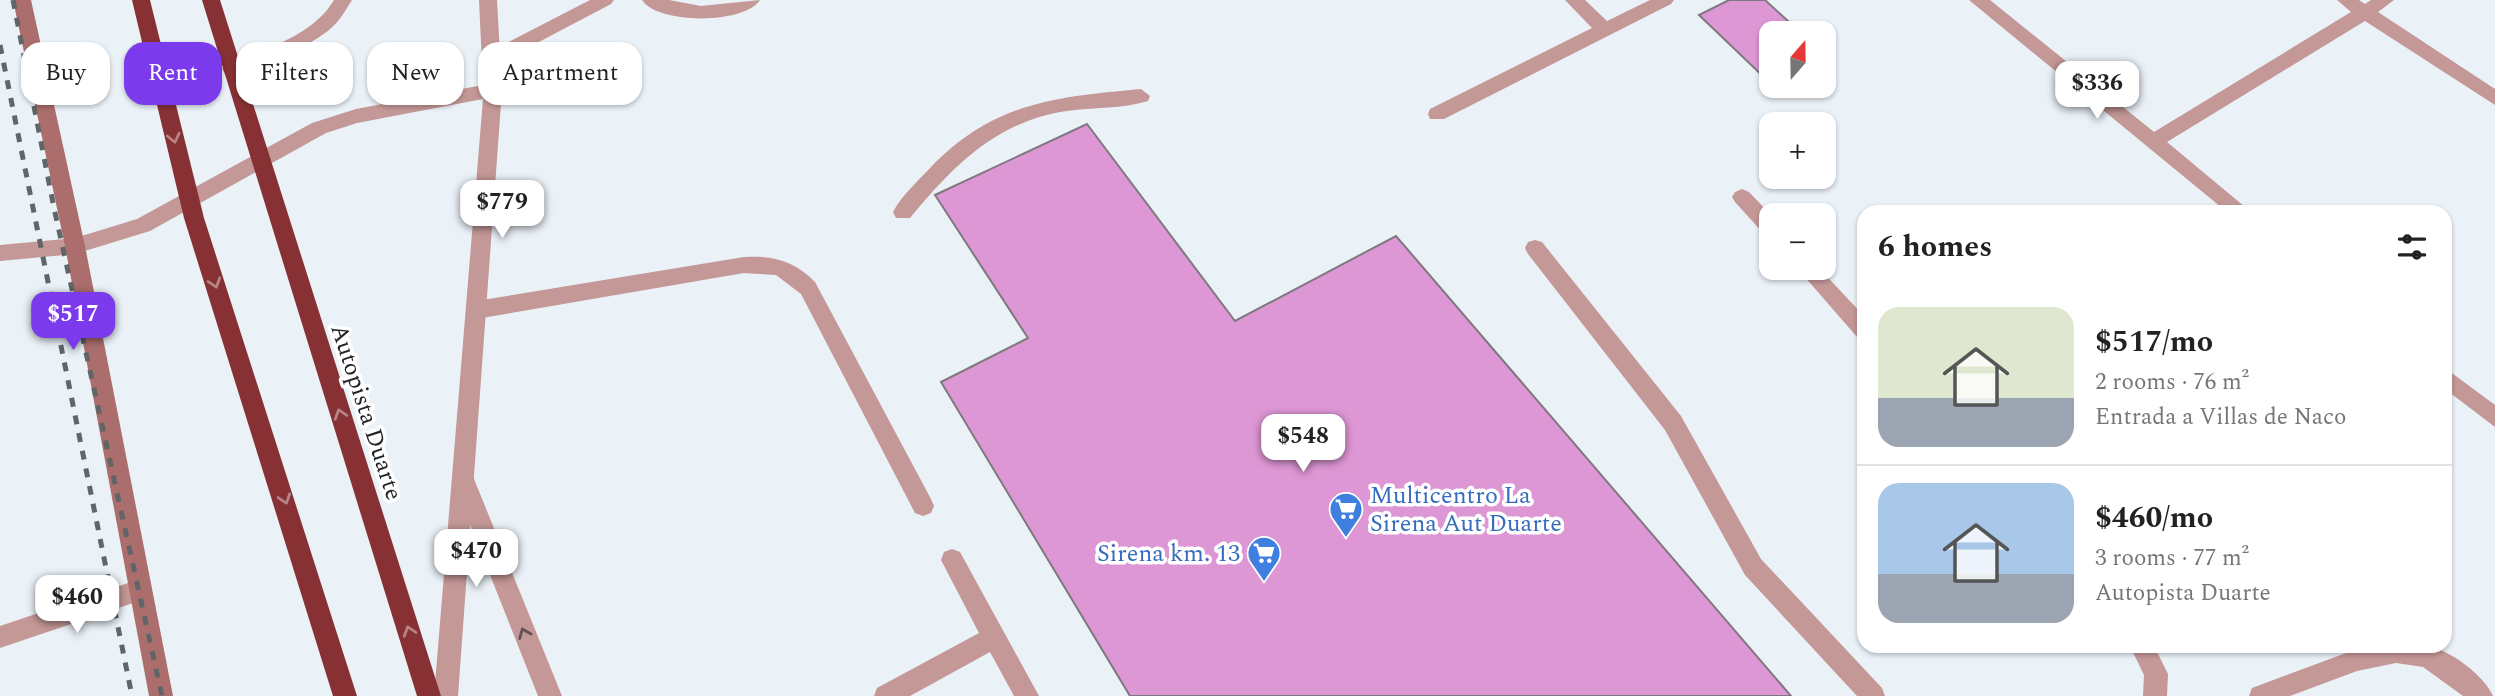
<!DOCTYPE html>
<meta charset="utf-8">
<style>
:root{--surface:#fff;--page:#f2f2f2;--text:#222;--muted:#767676;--line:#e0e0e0;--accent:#7c3aed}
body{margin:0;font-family:Spectral,serif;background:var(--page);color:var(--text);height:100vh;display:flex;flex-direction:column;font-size:26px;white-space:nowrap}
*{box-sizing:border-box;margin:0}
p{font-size:23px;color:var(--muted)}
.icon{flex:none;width:38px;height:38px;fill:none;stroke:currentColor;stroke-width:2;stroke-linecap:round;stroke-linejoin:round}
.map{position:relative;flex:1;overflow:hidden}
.details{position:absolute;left:1857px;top:205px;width:595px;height:448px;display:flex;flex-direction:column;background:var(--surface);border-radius:21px;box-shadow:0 2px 5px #0004}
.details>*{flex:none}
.hud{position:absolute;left:21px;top:42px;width:665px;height:63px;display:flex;gap:14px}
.needle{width:46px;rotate:20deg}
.tools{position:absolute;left:1759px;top:21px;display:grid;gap:14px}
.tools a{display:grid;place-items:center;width:77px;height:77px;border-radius:14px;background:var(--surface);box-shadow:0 2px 5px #0004;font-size:35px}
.price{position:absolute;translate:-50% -60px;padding:0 16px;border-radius:14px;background:#fff;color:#222;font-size:23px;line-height:46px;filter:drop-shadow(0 2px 4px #0008)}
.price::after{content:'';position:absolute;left:50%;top:42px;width:21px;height:16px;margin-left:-10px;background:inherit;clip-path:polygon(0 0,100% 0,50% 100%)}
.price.active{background:var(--accent);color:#fff}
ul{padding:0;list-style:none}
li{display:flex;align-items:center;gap:21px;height:175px;padding:0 21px}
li+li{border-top:2px solid var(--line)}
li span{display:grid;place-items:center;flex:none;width:196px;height:140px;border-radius:21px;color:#555}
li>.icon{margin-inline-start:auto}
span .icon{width:84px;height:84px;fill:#fffc;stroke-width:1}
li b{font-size:30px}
h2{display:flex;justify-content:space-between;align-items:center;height:84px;padding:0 21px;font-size:30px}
.chip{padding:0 24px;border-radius:21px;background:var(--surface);box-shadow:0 2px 5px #0004;font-size:24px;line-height:63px}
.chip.active{background:var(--accent);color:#fff}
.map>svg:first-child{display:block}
</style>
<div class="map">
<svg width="2495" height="696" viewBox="0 0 2495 696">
<rect width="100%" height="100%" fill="#eaf1f7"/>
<path fill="#de97d5" stroke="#7f787e" stroke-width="2" d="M1729,0H1765L1801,33H1771V84L1699,15Z
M1087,124L1235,321L1396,236L1791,696H1130L941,382L1028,338L935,195Z"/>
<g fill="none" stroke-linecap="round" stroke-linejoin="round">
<path fill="#c49897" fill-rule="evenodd" d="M334,0H352C345,11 339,22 329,30C312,44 245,80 225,74L222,69L225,64C263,50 312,37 334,0Z
M590,0H614L611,4L497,64H485L482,59L485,54Z
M642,0H669L701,6L760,0C744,25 657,24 642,0Z
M1141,89L1150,96L1148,101C1122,109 1093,107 1067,111C997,121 953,166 910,218H896L893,212C902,195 918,181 931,167C994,102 1056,97 1141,89Z
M1742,189L1749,192L1771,215V236L1764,234L1735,202L1732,197L1735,192Z
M1535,240L1542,242L1681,416L1761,559L1882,688L1885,696H1857L1745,575L1665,430L1528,254L1525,248L1528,242Z
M744,257C772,255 795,261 815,282L931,499L934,506L931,513L923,516L915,513L801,294L776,275L744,273L476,319L469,316L466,310L469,304L476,301Z
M1797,268H1819L1864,316V340L1857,337Z
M463,469L471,472L474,479L562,696H538L452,479L455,472Z
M952,549L960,552L1039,696H1014L990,652L910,696H874L877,688L979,633L941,560L944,552Z
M2130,646H2154L2168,674L2167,696H2143L2144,675Z
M2365,646C2385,646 2408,643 2427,646C2449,649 2485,676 2493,696H2463L2423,667L2396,663L2357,671L2290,696H2249L2252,688Z"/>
<path fill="#c49897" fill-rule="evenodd" d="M479,0H497L502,90L458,696H434L483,99L357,123L326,133L150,231L75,254L0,261V245L75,238L137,219L312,123L356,109L483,85Z
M1565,0H1585L1607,21L1650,0H1674L1671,4L1444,119H1430L1428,114L1430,109L1592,28Z
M1969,0H1990L2154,132L2351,12L2337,0H2359L2365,4L2371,0H2394L2378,12L2495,89V105L2365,21L2167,142L2251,212H2227Z
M2445,368L2495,405V427L2445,389Z
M140,579L148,582L152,590L148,598L0,648V626Z"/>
<path fill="#ac6e6c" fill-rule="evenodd" d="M13,0H31L85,246L173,696H149L65,246Z"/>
<path fill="#873134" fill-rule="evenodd" d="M132,0H150L204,218L357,696H333L184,218Z
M202,0H220L441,696H417Z"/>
<path stroke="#616568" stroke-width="5" stroke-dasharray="9 9" stroke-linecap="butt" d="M13,0L54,208L162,696
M0,45L132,696"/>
</g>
<defs><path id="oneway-chevron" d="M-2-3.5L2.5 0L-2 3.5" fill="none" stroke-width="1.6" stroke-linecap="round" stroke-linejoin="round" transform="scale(1.75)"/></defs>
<g stroke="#b78385">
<use href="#oneway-chevron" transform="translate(174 138) rotate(77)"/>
<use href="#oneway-chevron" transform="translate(215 283) rotate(72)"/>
<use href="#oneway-chevron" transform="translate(340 414) rotate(-108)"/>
<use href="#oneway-chevron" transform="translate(285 499) rotate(72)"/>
<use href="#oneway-chevron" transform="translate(409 631) rotate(-108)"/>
</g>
<use stroke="#635354" href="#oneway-chevron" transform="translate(524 633) rotate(-112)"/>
<defs>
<symbol id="supermarket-pin" viewBox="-11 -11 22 30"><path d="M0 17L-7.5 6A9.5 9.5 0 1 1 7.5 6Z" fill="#3f7fe0" stroke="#fff"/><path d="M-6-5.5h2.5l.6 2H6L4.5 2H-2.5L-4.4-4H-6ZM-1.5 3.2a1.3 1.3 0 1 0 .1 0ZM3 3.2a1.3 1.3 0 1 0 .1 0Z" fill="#fff"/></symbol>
</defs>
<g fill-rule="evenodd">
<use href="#supermarket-pin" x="1327" y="490" width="38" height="52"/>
<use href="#supermarket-pin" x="1245" y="534" width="38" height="52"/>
</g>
<g text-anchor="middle" stroke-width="7" stroke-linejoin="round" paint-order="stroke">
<g font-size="24" fill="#222527" stroke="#fff">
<text transform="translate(367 412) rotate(72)" y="8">Autopista Duarte</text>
</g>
<g font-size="24" fill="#366cbe" stroke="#fff" text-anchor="start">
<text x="1370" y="503">Multicentro La<tspan x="1370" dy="28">Sirena Aut Duarte</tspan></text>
<text x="1240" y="561" text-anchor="end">Sirena km. 13</text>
</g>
</g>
</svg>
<div class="tools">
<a><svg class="needle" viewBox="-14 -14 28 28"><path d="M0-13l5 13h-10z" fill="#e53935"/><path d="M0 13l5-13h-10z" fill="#767676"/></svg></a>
<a>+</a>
<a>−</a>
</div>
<b class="price" style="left:2097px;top:121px">$336</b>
<b class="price" style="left:502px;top:240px">$779</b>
<b class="price active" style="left:73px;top:352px">$517</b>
<b class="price" style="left:1303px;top:474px">$548</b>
<b class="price" style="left:476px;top:589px">$470</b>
<b class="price" style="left:77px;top:635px">$460</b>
<div class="hud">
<a class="chip">Buy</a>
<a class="chip active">Rent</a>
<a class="chip">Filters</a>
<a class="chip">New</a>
<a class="chip">Apartment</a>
</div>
<section class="details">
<h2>6 homes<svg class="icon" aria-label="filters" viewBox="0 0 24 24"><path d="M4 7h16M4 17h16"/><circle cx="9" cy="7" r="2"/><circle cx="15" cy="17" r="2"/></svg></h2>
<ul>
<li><span style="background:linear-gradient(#dfe7d0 65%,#9aa5b1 0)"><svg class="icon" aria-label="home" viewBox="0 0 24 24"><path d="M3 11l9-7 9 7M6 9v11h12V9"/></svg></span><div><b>$517/mo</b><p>2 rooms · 76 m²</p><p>Entrada a Villas de Naco</p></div></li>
<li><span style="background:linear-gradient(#a9c7e8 65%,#9aa5b1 0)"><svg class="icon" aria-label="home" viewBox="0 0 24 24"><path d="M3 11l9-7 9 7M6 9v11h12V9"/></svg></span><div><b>$460/mo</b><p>3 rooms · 77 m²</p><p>Autopista Duarte</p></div></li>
</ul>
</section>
</div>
